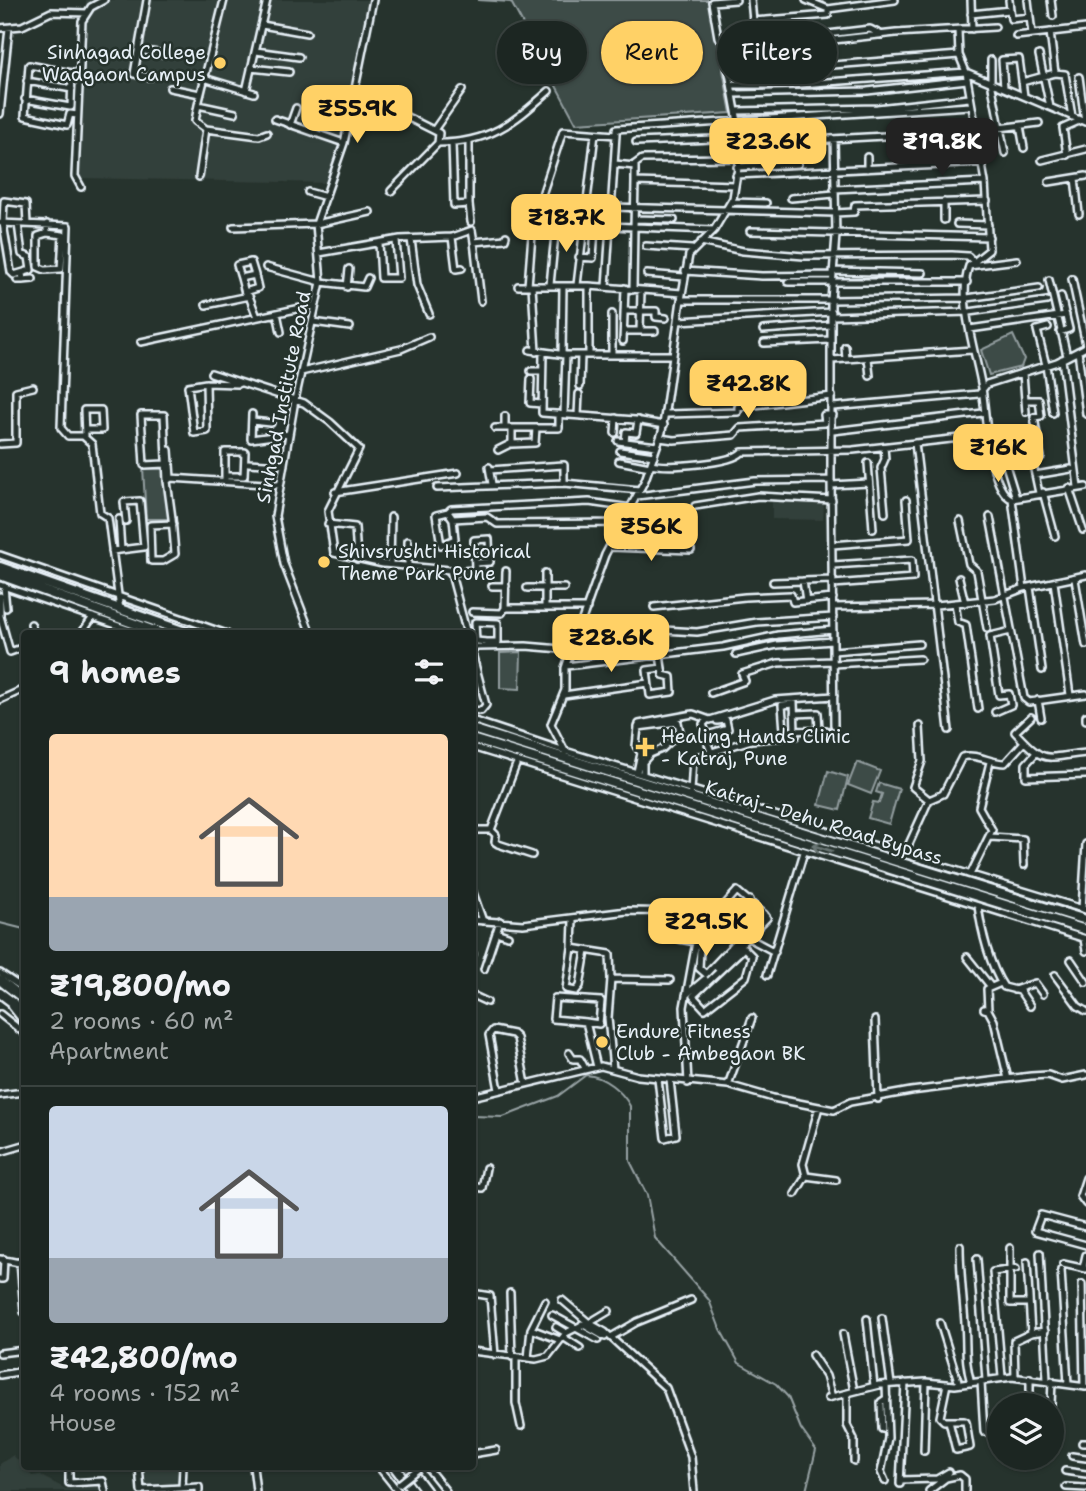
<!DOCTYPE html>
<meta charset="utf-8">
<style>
:root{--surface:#1c2622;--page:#252e2a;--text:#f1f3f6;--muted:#a0a5a5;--line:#3a4340;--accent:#ffd166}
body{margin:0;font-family:"Shantell Sans",sans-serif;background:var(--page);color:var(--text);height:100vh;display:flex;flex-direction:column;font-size:26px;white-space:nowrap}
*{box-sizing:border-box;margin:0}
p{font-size:23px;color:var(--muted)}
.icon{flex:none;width:38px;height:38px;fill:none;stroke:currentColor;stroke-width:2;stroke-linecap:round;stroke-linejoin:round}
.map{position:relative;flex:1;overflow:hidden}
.drawer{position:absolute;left:21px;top:630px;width:455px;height:840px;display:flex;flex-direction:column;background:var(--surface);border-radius:7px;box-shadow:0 2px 5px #0004,0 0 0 2px var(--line)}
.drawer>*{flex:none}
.guide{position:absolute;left:497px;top:21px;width:483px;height:63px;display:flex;gap:14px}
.buttons{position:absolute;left:987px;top:1393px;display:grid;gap:14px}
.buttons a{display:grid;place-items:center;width:77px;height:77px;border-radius:50%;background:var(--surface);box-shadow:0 2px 5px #0004,0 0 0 2px var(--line);font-size:35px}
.price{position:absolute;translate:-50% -60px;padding:0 16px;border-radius:14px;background:var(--accent);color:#111;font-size:23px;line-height:46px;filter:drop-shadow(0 2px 4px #0008)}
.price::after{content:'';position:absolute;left:50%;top:42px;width:21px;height:16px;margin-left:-10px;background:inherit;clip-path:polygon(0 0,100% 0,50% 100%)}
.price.on{background:#222;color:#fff}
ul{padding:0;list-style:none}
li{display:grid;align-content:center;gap:14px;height:371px;padding:0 28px}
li+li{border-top:2px solid var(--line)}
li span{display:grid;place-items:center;height:217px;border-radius:7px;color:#555}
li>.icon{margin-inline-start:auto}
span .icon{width:126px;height:126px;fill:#fffc;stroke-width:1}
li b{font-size:30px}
h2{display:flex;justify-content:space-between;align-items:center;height:84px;padding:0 28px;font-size:30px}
.chip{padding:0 24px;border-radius:32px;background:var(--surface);box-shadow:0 2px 5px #0004,0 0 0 2px var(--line);font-size:24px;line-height:63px}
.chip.on{background:var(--accent);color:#111}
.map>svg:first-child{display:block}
</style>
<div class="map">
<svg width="1086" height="1491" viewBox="0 0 1086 1491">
<rect width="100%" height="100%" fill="#26332d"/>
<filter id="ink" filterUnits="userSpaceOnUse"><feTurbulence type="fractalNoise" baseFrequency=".0143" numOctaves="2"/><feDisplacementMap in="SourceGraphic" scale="14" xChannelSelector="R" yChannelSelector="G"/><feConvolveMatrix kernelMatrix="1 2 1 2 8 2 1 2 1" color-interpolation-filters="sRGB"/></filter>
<g filter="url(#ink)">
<path fill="#333f3a" d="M86,0H368L346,126L329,183L80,178Z
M772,501L824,503L823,520L772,519Z
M13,1455L32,1476L39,1475L66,1489L102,1484V1491H0V1464Z
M141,1467H180V1491H143Z"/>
<path fill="#3e4b47" stroke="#939ea0" stroke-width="2" d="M478,0H710L731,113L576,123L511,2Z
M1013,335L1024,359L1021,367L989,375L981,350Z
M143,468L164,469L169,519H146Z
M521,652L520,689L500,688V653Z
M857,762L880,771L871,794L848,785Z
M828,771L848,777L840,810L819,805Z
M879,783L899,789L889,824L868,818L873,802L879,803L882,794L876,792Z"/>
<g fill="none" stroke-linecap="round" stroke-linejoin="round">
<path stroke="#98a3a5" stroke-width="2" d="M0,923L24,929
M472,1116L503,1117L558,1096L586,1075C604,1076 622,1091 630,1106V1161L647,1195L655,1238L709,1300L720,1329L739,1363L776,1384L788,1397L801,1429L816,1450L806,1491"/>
<defs>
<path id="minor" d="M147,0L134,74L150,77
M224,0L198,105L235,113
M751,0L753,21L828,15V9
M806,0L828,9L895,0
M971,0L972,29
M1009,0L1011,19L1030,17
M1028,0L1032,34
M1051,0L1053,16
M971,14L1010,10
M262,25L307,33
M0,28L22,26L51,12L87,13
M958,30L959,55L966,72L985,182L989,250L969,266C957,300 976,353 982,388C986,411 988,490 1012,499L1086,487
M1050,32L1055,73L1065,74L1072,117
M1016,36L1086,28
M723,40L718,37L712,2L736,0
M763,49L765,63
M138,50L164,54
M256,51L299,57
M726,52L896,33L995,27
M1039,55L1050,107
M991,60V82L1005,153
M251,68L289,72
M731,73L959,55
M1079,77L1085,122
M204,78L254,93
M27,81L72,89
M1022,82L1055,73
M733,85H786L966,72L1085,122
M1004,87L1002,60L1019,59L1024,96
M170,88L200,94
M246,91L267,0
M355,91L439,133L438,143
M734,94L867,91L967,80
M25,99L70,107
M198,105L195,121L206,129L199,177
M71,107L72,73L29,65L25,116L67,125L70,114L77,115
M736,111L877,108L969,98
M0,114L9,28
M275,119L344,143
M290,125L296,108
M1020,126L1024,148
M206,129L259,136L267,133
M434,130L462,90
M834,139L836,235L831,300L967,298L1039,288
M636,142L740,138
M438,143C489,143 512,124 549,91
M452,143L454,205L469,204L471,222
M469,143V204
M742,144L975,131L1039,123
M945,151L971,150L972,163
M1067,155L1063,128L1079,121
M867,157V169
M1042,160L1086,149
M615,164L635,166
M737,167L798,164
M736,175L982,163
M1075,178L1079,214
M1049,182L1086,176
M735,185L635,182V164L642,159L739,158
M81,187L75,176L82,21L91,7L104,0
M834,189L985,182
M391,191L438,143
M308,192L326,197
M791,198L834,194
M731,202L766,203
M944,202V220
M538,207L563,131L616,135V129L970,106
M611,207L835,213L854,212L855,205L987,201
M635,219L674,220
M1,223L68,226L61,428L68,436H83L92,444L100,513L108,518L120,610
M18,224L22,254L29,257L31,270L14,275L11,272L3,223L4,201L26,204L27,224
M47,224V233L38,236V267L45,270L61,269L63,235L47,233
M957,224L988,225
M233,227L316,224L370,212
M750,231L989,237
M452,237L456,269L462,268
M411,239L417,285L429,314
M474,242L481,301
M701,242L743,251L804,256L952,255L968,256L972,260
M379,243L381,278H399L396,240
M646,246L692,249
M319,253L400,239L452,237L472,230L474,242L505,239L506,236
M579,257L593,258L595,227
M969,266L1017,260
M266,267L321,282L364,287L368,278
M685,271L762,276L833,275
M833,271L923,273
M647,274L684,277
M241,278L237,265L251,262L255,275
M1072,279L1086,345
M17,280H23L22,273
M23,280L33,279
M1049,280L1067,356
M788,282H967
M550,285L556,224L634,227L635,182
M577,285L595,134
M518,286H589L682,293
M528,286L533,222L556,224
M532,286L536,352
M589,286V355
M347,287L349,269
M606,287L616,135
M633,290L634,227L714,230
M245,292L258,288L255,275L241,278L246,297
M681,300L689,255L714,230L733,198L742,144L723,40L785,39L870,29L882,35
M206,305L249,296L257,317
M624,311H656V317L666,318
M277,313L281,332
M612,314V355
M832,316L969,312L1047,301
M679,321L832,312
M313,322L350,327
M1048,327L1037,330L1046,365L1053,413
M970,329L1066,315
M763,330L831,325
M624,331H640L641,290
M640,331H655
M1060,332L1069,329L1061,296
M623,341L625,288
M141,342L315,305
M764,343L831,340
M845,347L846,359
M530,350L566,355H672
M1078,351L1086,414
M543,353L542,413L635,420L664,425
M562,355L563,286
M868,358L870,376
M1062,359L1078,487
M832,360L972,350
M531,371H542
M301,372L401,349L429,337
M211,373L304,403L330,422L359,449L328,511L334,553L383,564L450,570L467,634
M1023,373L1025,400H1039L1041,416L1034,417L1041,457
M531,379L530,403L542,404
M206,383L188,386L194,433L207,431L206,383L238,384
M580,386L581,355
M1025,400L1026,412
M833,407L979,394L987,384L1057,362L1086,347
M252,414L251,439L289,434
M564,414L566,355
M667,414L738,412V407L832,396
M578,415L579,394
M505,416V428
M252,421L271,423
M495,428H559V414
M512,428V444L535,443L536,428
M85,430H102L101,410H84L85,436
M833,431L983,413
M615,433L616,418
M660,438L674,440L734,435L740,428L825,423L824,415H833
M618,441L657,446
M625,442L626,432L636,433L638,420
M915,443L949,730
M0,444L16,443V391L33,387
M884,447L885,459L881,468L885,513
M169,450L171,478L167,481L172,518L175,554L163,561H151L150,525L173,524
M498,450L512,443
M620,451L654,456
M619,461L650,467
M1005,462L1016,498
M248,463L284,465
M868,463L873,529
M165,464L144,465L141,415H164L167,481
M651,464C667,468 731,464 742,452L853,450L987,435
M1033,465L1039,493
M489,467L492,484
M490,470L564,465V483
M1035,475L1071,469
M225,476H244L245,452H225V480
M171,478L280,485
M831,485L869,483
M437,488L564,483L640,490
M1069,488L1083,530
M335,492L458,473
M1043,492L1055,536
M637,496L755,481L831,480L834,725
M1012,499L1024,588
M695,506L758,496L832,500
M448,512L451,509L589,502L631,508
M448,512L453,519L455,539L441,545L436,515Z
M990,517L1024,698L1029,702L1086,694
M119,519L121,550
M453,519L487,517L497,524L623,523
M960,521L969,564L977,571L987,628
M328,524L355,527L357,559
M832,545L909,539L906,500
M610,547L691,550
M112,551L144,547L140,501L124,502L126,521
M0,555L227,634
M475,563L490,562L489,539L474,540L475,570
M390,565L391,517
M833,565L912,560L913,578L833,584
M408,566V541
M506,571L505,608H587
M453,572L483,569
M545,573V607
M959,578L965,603
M1075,579L1086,645
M803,581L806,601
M773,582L833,580
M1054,582L1070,695
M0,585L142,634
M4,586L6,608
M492,586H506
M1030,587L1042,670
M527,588H564
M0,596V616
M955,603L958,622L966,625L978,709
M654,607L745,597L791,595L793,602L833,598
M833,607L936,605L995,599L1024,588L1086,575
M472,612L502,613L505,608
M0,616L10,652L24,647
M31,624L34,634
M578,633L646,629L697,632L757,622L833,617
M81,634L93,617
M311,634L284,564L275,516L295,400L321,282L316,224L344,143L373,0
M487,642L476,641L475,622L498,623V642H487L488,647
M477,647L526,646L573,650
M833,651L919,644
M472,653L486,705L481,711L472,710
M736,654L777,645L833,641
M660,655L663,675L671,677L672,692L650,695L647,670L662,668
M833,664L920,659
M566,666L723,647L778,635L833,630
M711,693L745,681L742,674L778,663L833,661
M564,695L648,683
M0,700L24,689
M1038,700L1041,718
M794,702L795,731
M794,704L782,705L784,731L826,730
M995,712L1011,705L1009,694L999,695L990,636L1011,631
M794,714L818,713L819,730
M1031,717L1015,732C1046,766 1044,757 1086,753
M472,720L565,751L1086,910
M707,720L703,724L707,735L728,729L726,720L717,721
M1086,720V716
M639,724L693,714L710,720L775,700L834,696
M920,726L922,761L913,787L929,800L943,794L962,757C978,753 989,763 1005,763L1024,742
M706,739L712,754
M472,747L1086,939
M1035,754L1026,764V777L1086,775
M563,758L565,751L551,724L565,690V668L605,555L645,480L662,432L681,300H831V480
M637,772L641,753L636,746L638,727L678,722L680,732L662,749L650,754L643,762V774
M691,792L693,758L751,740L796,736
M472,830H491L516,765
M491,830L496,835L495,842L498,844L532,855
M990,837L1023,839L1024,865
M904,855L929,800
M969,877L992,830L979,807L990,762
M472,890L483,921
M978,906C981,930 990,967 1004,987L1020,991L1030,1006
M1082,909L1086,844
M472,920L523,924L627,911L705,912
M722,927L750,900
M496,932L508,936
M743,935L706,974L699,968L701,931L737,891L764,914L743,935L775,952
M679,939L696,942L684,1007L688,1083
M1084,939L1086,951
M572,948L573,920
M744,948L752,956L746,977L705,1009L693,996Z
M586,951L580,986L576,991L566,989L572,948L610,954L611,979
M472,953L473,954
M967,957L991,987
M1071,960L1086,982
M717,968L767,918L764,914
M484,969L500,921
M24,970V971
M0,973L24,989
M767,975L804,852
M1055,975L1078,1006L1086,1011
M1014,990L1035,983L1043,994
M472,995L487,1002
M686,995L705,979
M984,1009L988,1010L994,1021L1008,1079
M988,1010L987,989L1001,983
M0,1014L24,1033
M875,1020L878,1099
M586,1022L599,1024L601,1001L555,998L553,1019L586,1022L597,1067
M569,1053L573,1059H580L585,1068
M613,1069L608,1018L611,979L670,980
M658,1079L665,1138L676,1135L670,1080
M728,1085L752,1018
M499,1090L489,1035L493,1030L513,1034L517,1038L526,1084
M0,1095L24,1092
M472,1097L601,1066L638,1076L728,1085L773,1098L834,1110L850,1102L911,1091L1031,1076L1048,1075L1062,1080L1086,1075
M0,1152L24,1145
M806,1176L836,1180
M1086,1178L1080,1196L1086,1204
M472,1186L482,1188L486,1168
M795,1194L806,1176L803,1164L819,1107
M1086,1227L1041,1215L1035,1231L1086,1245
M960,1246C960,1272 963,1297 965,1323C967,1346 964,1359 971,1383
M1010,1248V1303H1029
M1040,1253L1047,1380
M0,1259L24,1264
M977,1259L986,1380
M20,1261L24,1312
M1027,1262L1031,1333L1045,1331
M1063,1264L1086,1269
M1083,1268L1086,1255
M1061,1270L1068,1384
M0,1279H3L4,1259
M1082,1284L1084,1387
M472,1293L490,1296L495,1355
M510,1293L512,1357
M562,1300L589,1323L609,1311
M552,1315L598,1340
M882,1318L891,1384
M867,1319L874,1386
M940,1323L959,1384
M582,1324L605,1337
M556,1327L566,1333
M531,1329L560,1340
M843,1334L854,1391
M563,1337L580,1348
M611,1337L637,1322L691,1300
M472,1351L536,1359L548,1356L566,1333L582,1325L589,1323L605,1332L666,1388L691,1457L694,1491
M0,1353L24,1350
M812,1355L826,1376L832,1397
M516,1357V1403L521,1426
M528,1358L531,1329L545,1301
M0,1375L24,1371
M1002,1377L993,1272L1016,1269
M1015,1377L1014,1341L1031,1333
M1030,1378V1405
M981,1382L984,1432H999
M947,1384L940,1417L944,1421H964L966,1422L970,1447L956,1450L949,1421
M847,1393V1425L854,1439V1461
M828,1398L879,1385L926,1382L955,1385L1012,1377L1086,1387
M1051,1405L1052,1381
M882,1429L881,1402L887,1398
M1082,1443H1086
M924,1451L926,1382
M472,1454L496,1450
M1072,1456L1086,1458
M69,1466V1483L103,1481L105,1491
M139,1466L141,1491
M183,1466L182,1488L199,1487V1491
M253,1466L256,1491
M378,1466L398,1491
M426,1466L446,1491
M1065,1471L1086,1474
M900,1480L937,1479L949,1472
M885,1481L881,1472L888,1438L886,1384
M900,1484L905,1383
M1066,1487L1086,1488
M142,1490L182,1488
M929,1491L946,1478L960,1475L965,1479V1491"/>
<path id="highway" d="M0,567L191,634
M0,575L163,634
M472,729L889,859
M472,739L887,868
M1015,898L1086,920
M1012,907L1086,930
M0,980L24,999
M0,993L24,1011
M13,1006L24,1020
M394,1466L413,1491
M407,1466L426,1491"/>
</defs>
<use href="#minor" stroke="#e8f1f8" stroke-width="10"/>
<use href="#highway" stroke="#e8f1f8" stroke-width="13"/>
<use href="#minor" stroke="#26332d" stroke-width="5"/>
<use href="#highway" stroke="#26332d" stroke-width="8"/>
<defs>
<path id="minor-bridge" d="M399,1484L419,1468"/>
<path id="highway-bridge" d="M889,859L1015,898
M887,868L1012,907"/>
</defs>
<use href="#minor-bridge" stroke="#e8f1f8" stroke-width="10" stroke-linecap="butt"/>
<use href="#highway-bridge" stroke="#e8f1f8" stroke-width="13" stroke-linecap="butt"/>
<use href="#minor-bridge" stroke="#26332d" stroke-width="5"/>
<use href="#highway-bridge" stroke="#26332d" stroke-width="8"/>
</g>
<defs><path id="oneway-shaft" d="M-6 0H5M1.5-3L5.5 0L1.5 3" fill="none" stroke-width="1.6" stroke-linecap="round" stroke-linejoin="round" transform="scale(1.75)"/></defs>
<use stroke="#6a7674" href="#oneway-shaft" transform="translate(822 848) rotate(-163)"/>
</g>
<g fill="#ffd166" stroke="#26332d" stroke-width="2.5">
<circle cx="220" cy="63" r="7"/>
<circle cx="324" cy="562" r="7"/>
<path d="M641.5 736.5h7v7h7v7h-7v7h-7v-7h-7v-7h7z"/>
<circle cx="602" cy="1042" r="7"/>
</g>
<g text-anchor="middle" stroke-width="5" stroke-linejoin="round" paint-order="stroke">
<g font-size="19" fill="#e8f1f8" stroke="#26332d" text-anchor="start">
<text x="206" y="59" text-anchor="end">Sinhagad College<tspan x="206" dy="22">Wadgaon Campus</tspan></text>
<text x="338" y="558">Shivsrushti Historical<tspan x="338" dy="22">Theme Park Pune</tspan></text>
<text x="661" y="743">Healing Hands Clinic<tspan x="661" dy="22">- Katraj, Pune</tspan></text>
<text x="616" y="1038">Endure Fitness<tspan x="616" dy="22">Club - Ambegaon BK</tspan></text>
</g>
<g font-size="19" fill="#e8f1f8" stroke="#26332d">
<text transform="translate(283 397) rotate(-79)" y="7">Sinhgad Institute Road</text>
<text transform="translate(824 822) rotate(17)" y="7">Katraj - Dehu Road Bypass</text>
</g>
</g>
</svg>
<div class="buttons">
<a><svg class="icon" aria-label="layers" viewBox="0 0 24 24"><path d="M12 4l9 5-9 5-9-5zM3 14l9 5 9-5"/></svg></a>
</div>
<b class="price" style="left:357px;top:145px">₹55.9K</b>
<b class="price" style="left:768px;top:178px">₹23.6K</b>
<b class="price on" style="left:942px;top:178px">₹19.8K</b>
<b class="price" style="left:566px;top:254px">₹18.7K</b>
<b class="price" style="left:748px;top:420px">₹42.8K</b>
<b class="price" style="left:998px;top:484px">₹16K</b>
<b class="price" style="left:651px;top:563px">₹56K</b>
<b class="price" style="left:611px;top:674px">₹28.6K</b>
<b class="price" style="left:706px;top:958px">₹29.5K</b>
<div class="guide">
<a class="chip">Buy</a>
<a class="chip on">Rent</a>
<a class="chip">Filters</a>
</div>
<section class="drawer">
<h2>9 homes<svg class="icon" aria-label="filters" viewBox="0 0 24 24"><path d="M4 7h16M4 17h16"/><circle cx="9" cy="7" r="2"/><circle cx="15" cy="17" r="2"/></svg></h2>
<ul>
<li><span style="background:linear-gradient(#ffd9b3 75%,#9aa5b1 0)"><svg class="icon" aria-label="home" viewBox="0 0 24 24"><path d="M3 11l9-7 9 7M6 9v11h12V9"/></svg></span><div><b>₹19,800/mo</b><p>2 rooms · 60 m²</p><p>Apartment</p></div></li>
<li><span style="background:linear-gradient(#c9d6e8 70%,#9aa5b1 0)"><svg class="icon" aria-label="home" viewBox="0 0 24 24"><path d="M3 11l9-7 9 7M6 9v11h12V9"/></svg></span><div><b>₹42,800/mo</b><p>4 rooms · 152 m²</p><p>House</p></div></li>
</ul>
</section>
</div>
